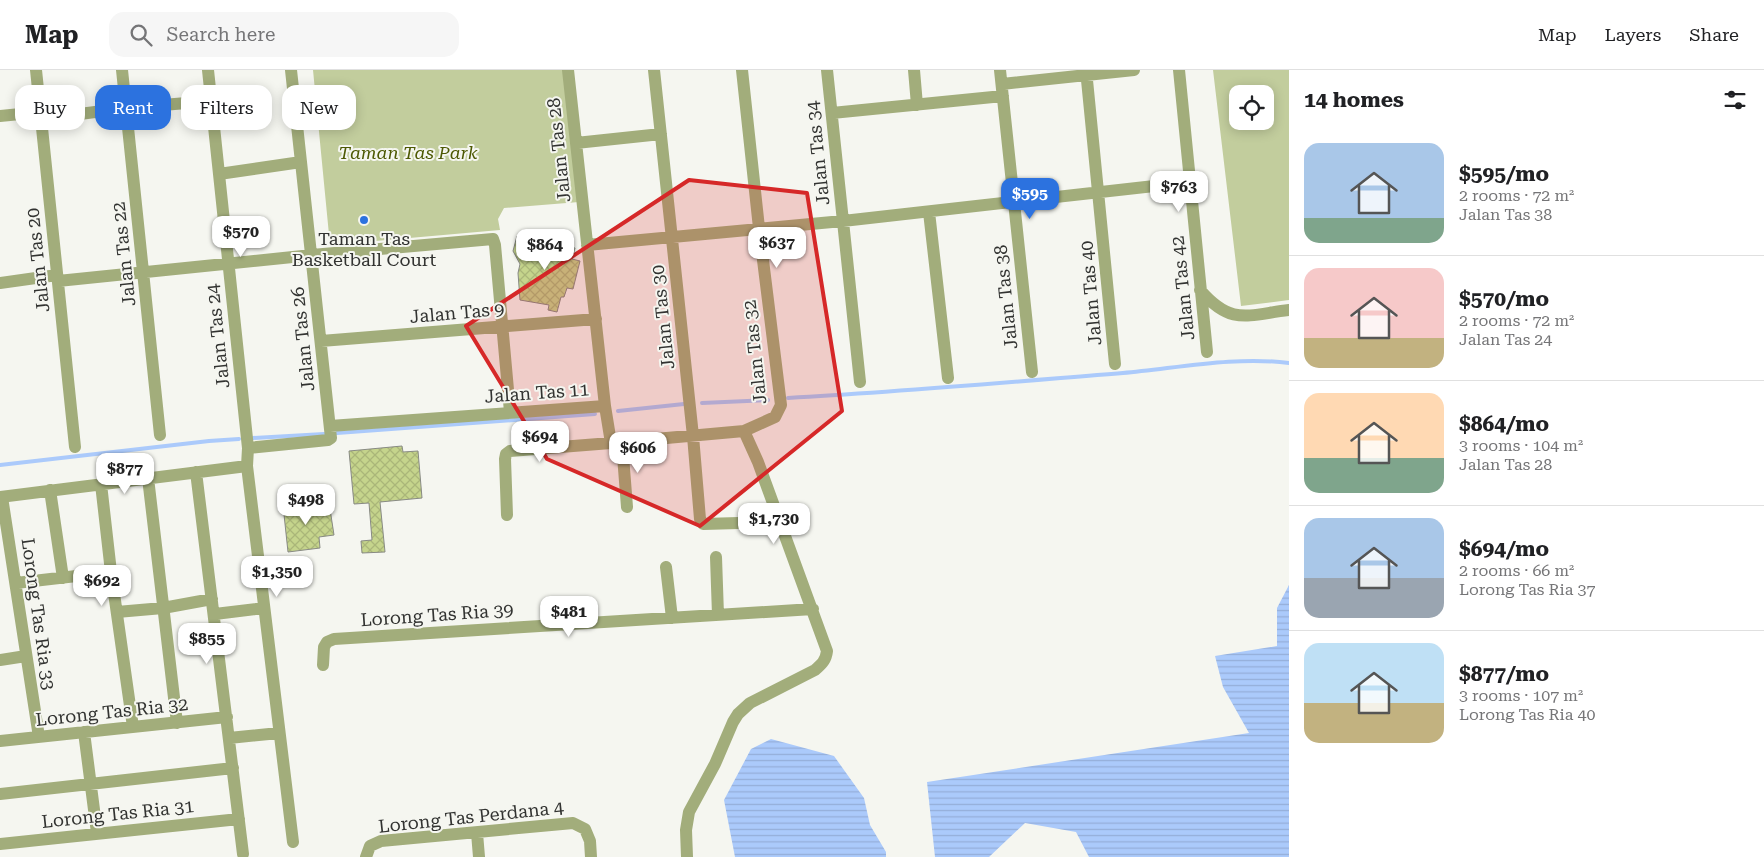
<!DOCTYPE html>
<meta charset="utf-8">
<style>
:root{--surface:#fff;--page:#f6f6f6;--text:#202124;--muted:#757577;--line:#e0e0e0;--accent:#2c72df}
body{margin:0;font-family:"Roboto Serif",serif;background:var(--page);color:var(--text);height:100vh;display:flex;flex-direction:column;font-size:19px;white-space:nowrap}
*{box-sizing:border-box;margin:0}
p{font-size:16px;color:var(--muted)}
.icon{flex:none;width:28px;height:28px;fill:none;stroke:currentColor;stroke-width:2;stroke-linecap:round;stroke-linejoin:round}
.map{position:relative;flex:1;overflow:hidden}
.details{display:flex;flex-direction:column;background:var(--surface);width:475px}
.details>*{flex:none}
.top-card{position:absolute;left:15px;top:15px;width:475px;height:45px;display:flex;gap:10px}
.fabs{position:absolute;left:1229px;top:15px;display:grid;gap:10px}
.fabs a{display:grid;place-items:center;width:45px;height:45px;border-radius:10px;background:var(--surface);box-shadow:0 2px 12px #0003;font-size:25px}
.price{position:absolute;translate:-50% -42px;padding:0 11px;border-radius:10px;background:#fff;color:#222;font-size:16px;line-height:32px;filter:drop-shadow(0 1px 2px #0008)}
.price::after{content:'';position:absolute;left:50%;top:30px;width:15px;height:11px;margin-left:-8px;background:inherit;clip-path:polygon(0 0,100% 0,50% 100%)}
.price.selected{background:var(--accent);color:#fff}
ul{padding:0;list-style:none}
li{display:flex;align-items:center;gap:15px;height:125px;padding:0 15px}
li+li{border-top:1px solid var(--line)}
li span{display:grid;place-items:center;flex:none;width:140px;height:100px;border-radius:15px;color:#555}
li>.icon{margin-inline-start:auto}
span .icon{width:60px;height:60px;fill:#fffc;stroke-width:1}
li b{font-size:21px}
h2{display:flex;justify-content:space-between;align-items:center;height:60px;padding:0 15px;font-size:21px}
.pill{padding:0 18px;border-radius:15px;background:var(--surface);box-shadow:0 2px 12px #0003;font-size:18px;line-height:45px}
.pill.selected{background:var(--accent);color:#fff}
header{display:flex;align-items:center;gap:30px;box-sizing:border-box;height:70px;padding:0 25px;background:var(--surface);border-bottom:1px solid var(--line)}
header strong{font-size:24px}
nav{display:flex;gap:28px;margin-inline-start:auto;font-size:18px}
.search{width:350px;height:45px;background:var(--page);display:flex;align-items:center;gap:12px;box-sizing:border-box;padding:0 18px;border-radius:15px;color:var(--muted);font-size:19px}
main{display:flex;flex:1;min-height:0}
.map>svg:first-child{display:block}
</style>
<header>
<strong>Map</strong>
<div class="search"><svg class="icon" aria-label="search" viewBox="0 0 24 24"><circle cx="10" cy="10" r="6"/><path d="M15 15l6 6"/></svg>Search here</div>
<nav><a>Map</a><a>Layers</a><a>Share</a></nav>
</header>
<main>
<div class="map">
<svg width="1289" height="787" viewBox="0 0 1289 787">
<defs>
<pattern id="water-rules" width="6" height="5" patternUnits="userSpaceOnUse" patternTransform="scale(1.25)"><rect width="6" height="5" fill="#abcafb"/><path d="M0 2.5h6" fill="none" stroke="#94aed8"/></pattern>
<pattern id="building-cross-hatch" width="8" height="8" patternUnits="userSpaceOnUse" patternTransform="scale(1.25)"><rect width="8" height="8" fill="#c5d48c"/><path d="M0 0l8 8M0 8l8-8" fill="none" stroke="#aab679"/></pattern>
</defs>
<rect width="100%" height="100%" fill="#f5f6f0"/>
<path fill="#c2cd9d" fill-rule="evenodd" d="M313,0H566L579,132L504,138L498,149L500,160L330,175Z
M1213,0H1289V230L1241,236ZM1238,24H1265V51H1238Z"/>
<path fill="url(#water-rules)" d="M1289,515V787H1089L1076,762L1025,753L989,787H935L927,712L1249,663L1223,617L1215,586L1277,576V538Z
M771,669L834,686L864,728L870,755L886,782V787H735L724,730L751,679Z"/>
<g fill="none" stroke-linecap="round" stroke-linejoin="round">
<path stroke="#abcafb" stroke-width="4" d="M788,328C900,322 1012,312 1123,303C1178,298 1235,286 1289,293
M702,333L768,330
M618,341L684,334
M337,363L595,344
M253,368L324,364
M0,395L209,371L239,369"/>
</g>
<path fill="url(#building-cross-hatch)" stroke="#888a84" d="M517,166L575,178L572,189L580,191L573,219L567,218L564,227H561L557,242L548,240L549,235L520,230L518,203L520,194L513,181Z
M402,376L403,382L418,381L422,428L380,432L385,482L362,483L361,471L372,470L369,433L354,434L349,381Z
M314,431L315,441L330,439L334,465L319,467L320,478L288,482L283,435Z"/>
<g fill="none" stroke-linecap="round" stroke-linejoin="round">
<path stroke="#a2ad7b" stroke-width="12" d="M36,0L75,377
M122,0L160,365
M208,0L248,378
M291,0L331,368L328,370L248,378L247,396L293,772
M568,0L605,336
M654,0L693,366L700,449L703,454L739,453
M827,0L860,312
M914,0L917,35
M1000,0L1032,302
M1086,0L1115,294
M1179,0L1207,282
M1002,14L1134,0
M832,43L1003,26
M0,46L40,42
M41,49L126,38L211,31
M576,73L661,64
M219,104L301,92
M929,142L948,308
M587,175L843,151L1190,112
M58,211L312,185L493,169L495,175L510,342
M0,213L57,205
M1200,220C1231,256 1247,245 1289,240
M321,271L596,249
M330,356L605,336L611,373L744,361L775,347L781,335L759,158L742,0
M622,373L627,437
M196,402L243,784
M148,408L177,653
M101,414L111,502L133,657
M50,420L63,508
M0,427L247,396
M2,427L39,667
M507,445L505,389L506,384L510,381L611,373
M716,487L718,545
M666,497L672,548
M16,513L111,502
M117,542L163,538L212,529
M215,544L264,538
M0,590L26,586
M323,595L324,577L327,572L334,569L813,539
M84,662L97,763
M229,668L279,663
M0,671L227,647
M0,724L233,698
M477,763L479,787
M0,774L239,749
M366,787L370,776L381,771L573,753L585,759L590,771L591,787
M687,787L686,760L689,742L715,694L733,652L738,644L750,633L815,600C822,594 826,590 827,581L758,392L744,361"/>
</g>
<path fill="#d62828" fill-opacity="0.2" stroke="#d62828" stroke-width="4" stroke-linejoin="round" d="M689,110L807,123L842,341L700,456L547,389L466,256Z"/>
<circle fill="#2c72df" stroke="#f5f6f0" stroke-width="2" cx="364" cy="150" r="5"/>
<g text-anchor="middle" stroke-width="4" stroke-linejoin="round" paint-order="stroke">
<g font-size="18" fill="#323331" stroke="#f5f6f0">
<text transform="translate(559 80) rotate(-96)" y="6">Jalan Tas 28</text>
<text transform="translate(818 83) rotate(-96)" y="6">Jalan Tas 34</text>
<text transform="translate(124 184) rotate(-96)" y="6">Jalan Tas 22</text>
<text transform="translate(38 190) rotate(-96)" y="6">Jalan Tas 20</text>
<text transform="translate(1183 218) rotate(-96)" y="6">Jalan Tas 42</text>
<text transform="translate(1091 223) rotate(-95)" y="6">Jalan Tas 40</text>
<text transform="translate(1006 227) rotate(-96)" y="6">Jalan Tas 38</text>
<text transform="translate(457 243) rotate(-5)" y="6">Jalan Tas 9</text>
<text transform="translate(663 247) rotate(-96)" y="6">Jalan Tas 30</text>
<text transform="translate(218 266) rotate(-96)" y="6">Jalan Tas 24</text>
<text transform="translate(303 269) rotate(-96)" y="6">Jalan Tas 26</text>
<text transform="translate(755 282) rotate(-96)" y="6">Jalan Tas 32</text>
<text transform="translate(537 323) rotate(-4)" y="6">Jalan Tas 11</text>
<text transform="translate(38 544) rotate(82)" y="6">Lorong Tas Ria 33</text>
<text transform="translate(437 545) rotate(-4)" y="6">Lorong Tas Ria 39</text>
<text transform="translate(112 642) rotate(-6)" y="6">Lorong Tas Ria 32</text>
<text transform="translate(118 744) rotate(-6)" y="6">Lorong Tas Ria 31</text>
<text transform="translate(471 747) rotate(-6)" y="6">Lorong Tas Perdana 4</text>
</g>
<g font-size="18" font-style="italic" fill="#4d5903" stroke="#f5f6f0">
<text x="408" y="89">Taman Tas Park</text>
</g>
<g font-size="18" fill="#323331" stroke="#f5f6f0">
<text x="364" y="175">Taman Tas<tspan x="364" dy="21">Basketball Court</tspan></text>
</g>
</g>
</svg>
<div class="fabs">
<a><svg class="icon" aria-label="locate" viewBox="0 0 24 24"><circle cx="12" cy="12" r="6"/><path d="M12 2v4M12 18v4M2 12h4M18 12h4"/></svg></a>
</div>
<b class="price" style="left:1179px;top:143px">$763</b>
<b class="price selected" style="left:1030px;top:150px">$595</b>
<b class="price" style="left:241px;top:188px">$570</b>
<b class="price" style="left:777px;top:199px">$637</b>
<b class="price" style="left:545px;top:201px">$864</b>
<b class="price" style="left:540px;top:393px">$694</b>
<b class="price" style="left:638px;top:404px">$606</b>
<b class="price" style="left:125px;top:425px">$877</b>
<b class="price" style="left:306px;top:456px">$498</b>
<b class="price" style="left:774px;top:475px">$1,730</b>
<b class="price" style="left:277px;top:528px">$1,350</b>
<b class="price" style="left:102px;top:537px">$692</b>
<b class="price" style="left:569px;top:568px">$481</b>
<b class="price" style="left:207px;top:595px">$855</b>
<div class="top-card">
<a class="pill">Buy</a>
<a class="pill selected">Rent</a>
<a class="pill">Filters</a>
<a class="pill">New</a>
</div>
</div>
<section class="details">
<h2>14 homes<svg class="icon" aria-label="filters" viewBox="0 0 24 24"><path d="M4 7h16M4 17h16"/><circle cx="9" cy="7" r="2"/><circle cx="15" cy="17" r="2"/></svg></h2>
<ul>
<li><span style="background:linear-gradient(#a9c7e8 75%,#7fa58c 0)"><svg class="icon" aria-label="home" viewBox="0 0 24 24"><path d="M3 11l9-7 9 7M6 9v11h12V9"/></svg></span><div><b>$595/mo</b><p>2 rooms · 72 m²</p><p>Jalan Tas 38</p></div></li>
<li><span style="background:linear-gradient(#f6c9c9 70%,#c2b280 0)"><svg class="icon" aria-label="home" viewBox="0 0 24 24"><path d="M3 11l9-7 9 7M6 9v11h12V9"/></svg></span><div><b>$570/mo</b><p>2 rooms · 72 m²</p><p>Jalan Tas 24</p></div></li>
<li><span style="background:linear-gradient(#ffd9b3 65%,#7fa58c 0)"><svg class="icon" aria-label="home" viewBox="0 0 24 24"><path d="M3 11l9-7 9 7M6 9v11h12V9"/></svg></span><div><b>$864/mo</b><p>3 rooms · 104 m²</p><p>Jalan Tas 28</p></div></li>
<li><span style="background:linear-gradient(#a9c7e8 60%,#9aa5b1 0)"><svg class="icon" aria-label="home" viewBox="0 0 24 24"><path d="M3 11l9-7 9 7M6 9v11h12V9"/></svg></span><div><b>$694/mo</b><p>2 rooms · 66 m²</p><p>Lorong Tas Ria 37</p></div></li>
<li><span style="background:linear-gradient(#bfe0f5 60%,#c2b280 0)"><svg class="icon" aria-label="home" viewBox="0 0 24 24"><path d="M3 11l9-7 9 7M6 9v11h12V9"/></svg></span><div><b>$877/mo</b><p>3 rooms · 107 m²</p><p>Lorong Tas Ria 40</p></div></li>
</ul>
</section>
</main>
